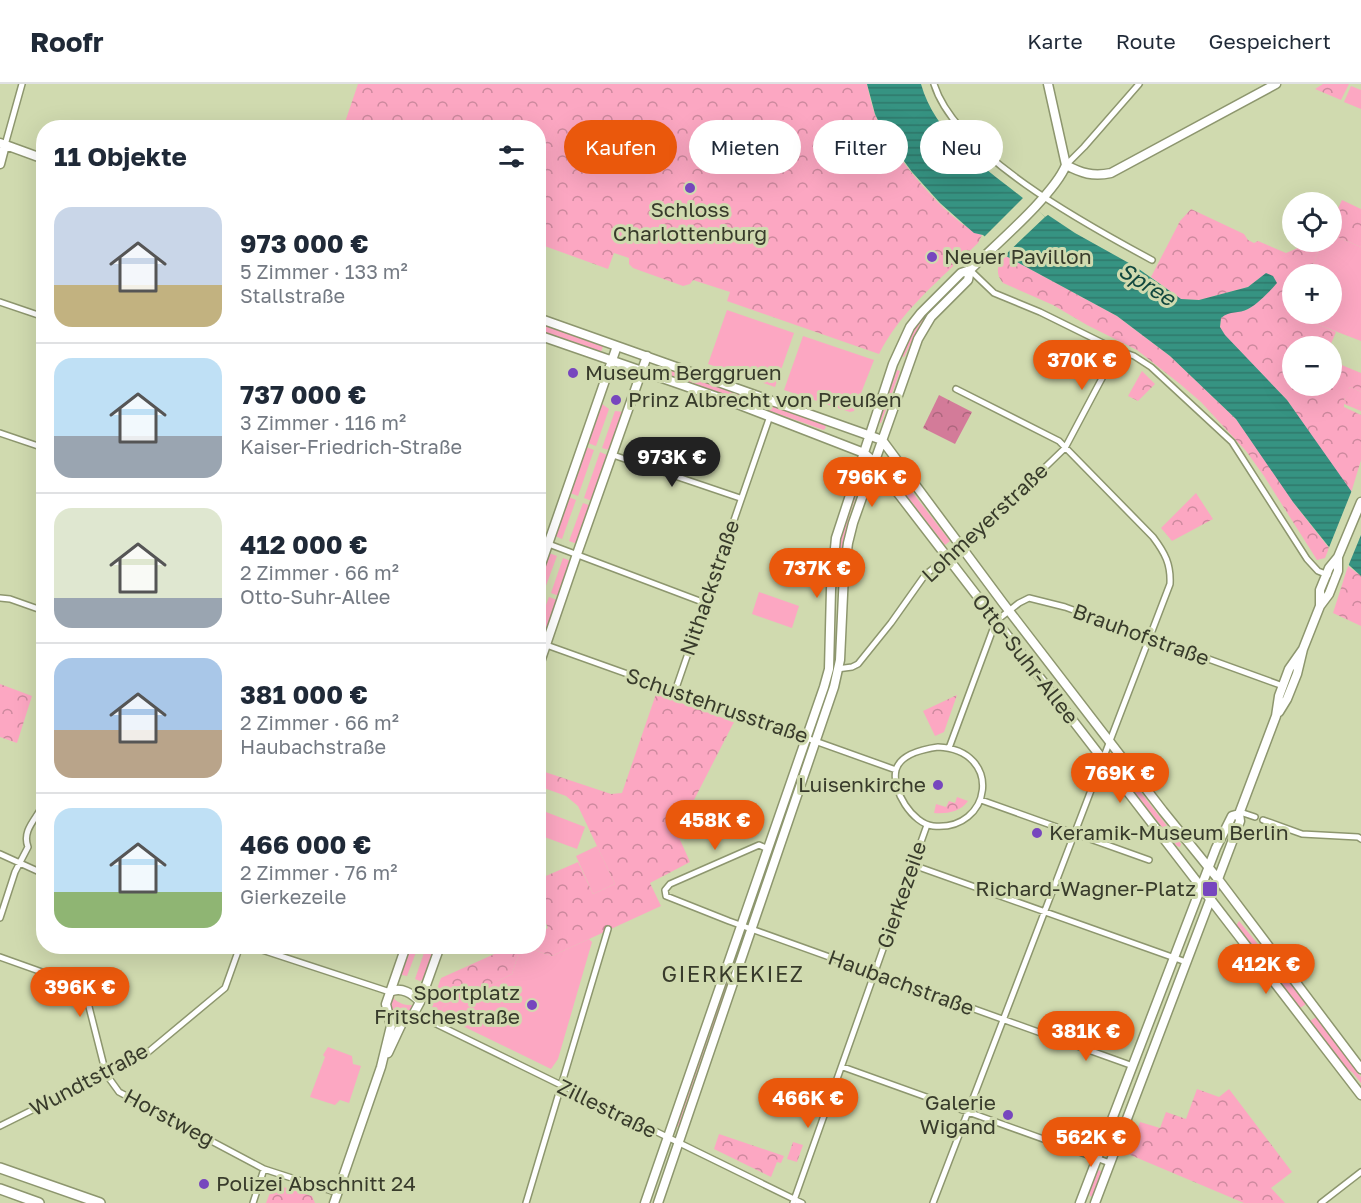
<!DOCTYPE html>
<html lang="de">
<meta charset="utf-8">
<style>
:root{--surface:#fff;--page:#f2f2f3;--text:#1f2937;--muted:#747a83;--line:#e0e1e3;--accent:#ea580c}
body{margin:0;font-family:"Golos Text",sans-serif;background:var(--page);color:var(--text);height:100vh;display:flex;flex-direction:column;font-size:22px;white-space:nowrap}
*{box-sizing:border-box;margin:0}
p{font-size:20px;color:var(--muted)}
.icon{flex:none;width:33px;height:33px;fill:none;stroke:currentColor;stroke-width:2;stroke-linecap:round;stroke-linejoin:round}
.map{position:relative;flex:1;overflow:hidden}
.panel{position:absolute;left:36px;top:36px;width:510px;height:834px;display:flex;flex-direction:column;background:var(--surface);border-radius:24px;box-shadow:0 6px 24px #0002}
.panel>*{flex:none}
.top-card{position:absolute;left:564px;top:36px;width:570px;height:54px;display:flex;gap:12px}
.tools{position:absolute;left:1282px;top:108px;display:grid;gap:12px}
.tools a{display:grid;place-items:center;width:60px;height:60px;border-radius:50%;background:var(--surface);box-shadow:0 6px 24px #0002;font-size:30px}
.price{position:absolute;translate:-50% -51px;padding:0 14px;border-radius:21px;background:var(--accent);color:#fff;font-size:20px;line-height:39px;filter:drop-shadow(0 2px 3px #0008)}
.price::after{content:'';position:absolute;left:50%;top:36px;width:18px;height:14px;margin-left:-9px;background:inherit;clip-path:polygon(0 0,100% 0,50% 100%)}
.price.selected{background:#222;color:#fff}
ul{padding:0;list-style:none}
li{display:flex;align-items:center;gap:18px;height:150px;padding:0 18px}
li+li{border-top:2px solid var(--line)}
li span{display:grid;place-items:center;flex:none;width:168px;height:120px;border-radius:18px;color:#555}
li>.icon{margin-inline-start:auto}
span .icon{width:72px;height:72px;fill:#fffc;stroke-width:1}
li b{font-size:26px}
h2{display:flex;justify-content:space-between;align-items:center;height:72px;padding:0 18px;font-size:26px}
.chip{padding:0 21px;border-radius:27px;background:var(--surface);box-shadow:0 6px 24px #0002;font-size:21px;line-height:54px}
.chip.selected{background:var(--accent);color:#fff}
header{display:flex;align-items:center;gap:36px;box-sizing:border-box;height:84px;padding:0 30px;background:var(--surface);border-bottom:2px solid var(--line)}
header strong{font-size:28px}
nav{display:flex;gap:33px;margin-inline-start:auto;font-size:21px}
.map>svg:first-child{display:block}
</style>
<header>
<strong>Roofr</strong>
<nav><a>Karte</a><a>Route</a><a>Gespeichert</a></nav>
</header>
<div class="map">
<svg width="1361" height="1119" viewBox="0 0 1361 1119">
<defs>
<pattern id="forest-crowns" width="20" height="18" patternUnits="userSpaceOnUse" patternTransform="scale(1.5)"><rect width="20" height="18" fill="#d37b99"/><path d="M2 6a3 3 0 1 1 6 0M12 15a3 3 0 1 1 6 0" fill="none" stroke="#ac667d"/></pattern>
<pattern id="park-crowns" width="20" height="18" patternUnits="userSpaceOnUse" patternTransform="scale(1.5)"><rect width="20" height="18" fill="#fca7c2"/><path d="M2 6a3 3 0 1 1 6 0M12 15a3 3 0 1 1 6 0" fill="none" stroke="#cd899e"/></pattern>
<pattern id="water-rules" width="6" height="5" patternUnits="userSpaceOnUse" patternTransform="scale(1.5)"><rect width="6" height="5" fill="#369382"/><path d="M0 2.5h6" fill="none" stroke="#2f796b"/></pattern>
</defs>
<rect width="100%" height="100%" fill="#d0daaf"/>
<path fill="#fca7c2" d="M1351,2L1361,6V25L1344,18Z
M1332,151L1361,163V257L1293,231L1332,230V190H1309L1322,158H1332Z
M962,193L964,194L920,240L904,273L902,272C914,237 936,218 962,193Z
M727,226L794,249L775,303L708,280Z
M539,239L603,262L601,268L539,246Z
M803,252L874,276L854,327L850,328L784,306Z
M659,281L823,339L826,343L824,346L821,345L657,287Z
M897,286L900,287L881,339L878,338Z
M1351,303L1361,308V321L1358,322L1344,317L1347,306Z
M602,320L609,325L596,362L588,359Z
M615,327L624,328L609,366L602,364Z
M586,363L594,366L578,412L570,409Z
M600,368L607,371L608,374L592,417L584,414Z
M889,378L950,457L945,461L886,385Z
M860,393L862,395L849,432L840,475L837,469L843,443Z
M569,413L576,416L562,455L555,452Z
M583,419L591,422L577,460L569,457Z
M549,469L557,472L544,507L539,505V499Z
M563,474L571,477L559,512L551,509Z
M759,508L799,522L792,544L752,530Z
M549,513L557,516L545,550L539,548L538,543Z
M1114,682L1121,683L1181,760L1180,763L1177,762Z
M546,728L585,743L577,765L539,751Z
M597,762L615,800L593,810L576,772Z
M1239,837L1276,882L1272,886L1236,842Z
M743,851H745L711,948L709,947Z
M589,855L592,858L558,975L551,985L440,931L443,923L512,890L520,865L525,863L552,872Z
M410,863H418L407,892L402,891V886Z
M426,863H435L424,895L420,897L415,895Z
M1287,896L1306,920L1300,924L1281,899Z
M395,910L394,915C399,919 406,922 413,921L414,917L415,919L407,932L400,936L393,933L390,918L393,911Z
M1316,933L1361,993V999L1353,989L1344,982L1310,937Z
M708,951L709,952L678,1043L676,1042Z
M328,963L352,972L353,980L361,982L349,1019L340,1016L335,1021L310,1013L325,973L323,971Z
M1098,1086L1103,1088L1093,1113L1090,1112L1089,1109Z"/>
<path fill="url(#forest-crowns)" d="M939,311L972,328L955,360L923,344Z"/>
<path fill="url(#park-crowns)" d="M358,0H867C870,14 873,27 879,40C895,73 949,139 982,151L978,159C943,193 901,226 879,270L727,217L730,208L693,196L690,200L683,202L633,184L629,180V174L614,169L608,185L539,160L538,44H343Z
M1323,0H1349L1341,16L1315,5Z
M1342,116L1361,125V163L1332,151V137Z
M1191,125L1244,150L1248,156L1254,159L1258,157L1286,169L1298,164L1301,158H1322L1309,190H1293V230L1336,248L1330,262H1293V302H1332V277L1361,289V308L1351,303L1349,304L1344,316L1358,322L1361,321V327L1344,320V323L1361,331V376L1351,409L1287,316L1224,251L1220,243L1221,234L1227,228L1247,226L1266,190L1248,203L1199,216L1181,215L1151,193L1180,137Z
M1006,172L1117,232L1170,272L1236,335L1267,377L1296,422L1329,464L1325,474L1317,476L1264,392L1246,367L1201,318L1180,300L1137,266L1087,241L1053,221L1003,199C994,188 998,180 1006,172Z
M1142,287L1155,300L1138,317L1128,312Z
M1196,409L1213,435L1172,457L1161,444Z
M1348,482L1361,492V542L1333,529Z
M0,600L32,612L17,659L0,653Z
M656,610L734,638L677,749L690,778L650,799L661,822L552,872L525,863L520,865L512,890L443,923L440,931L435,929L431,921L441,894L510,863L538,862L539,849L548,844L539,823V795L578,778L593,810L615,800L578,722L566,712L544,704L541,710L539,709V686L611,710L622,709Z
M957,611L944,648L935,652L923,627Z
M957,713L968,717C960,728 947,730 934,729L936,720L946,723L949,717L955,719Z
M1197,1005L1219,1013L1229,1005L1292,1088L1271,1104L1285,1119H1244L1128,1070L1140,1038L1160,1044L1166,1028L1186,1035Z
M719,1050L784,1072L781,1079L777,1078L771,1093L714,1065Z
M793,1058L803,1061L797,1078L787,1075Z
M274,1100L312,1112L315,1119H266L271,1106L270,1103Z"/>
<path fill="url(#water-rules)" d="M867,0H921C938,61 1001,92 1045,133L1048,131L1075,149L1136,183L1181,215L1199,216L1248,203L1266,189L1273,192L1277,199C1270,207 1258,220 1248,225C1239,230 1230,226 1221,234L1220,243L1225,251L1287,316L1361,421V492L1329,463L1293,418L1236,335L1170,272L1117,232L1006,172L983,151L974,149L967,143L940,119L912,88L885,51L875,30Z"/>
<path fill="#d0daaf" d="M1024,113L1045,133L1003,173L982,155Z
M1352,406L1361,417V451L1347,485L1328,466Z"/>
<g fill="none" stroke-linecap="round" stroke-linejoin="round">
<defs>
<path id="street" d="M934,0C956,71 1089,142 1152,176
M5,61L22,0
M1066,81L1084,63L1139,0
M970,186L994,209L1040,228L1117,266L1134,272L1151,283L1232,358L1307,475L1318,487L1328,491
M0,218L44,233
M0,349L44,364
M613,371L740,414
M538,456L705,519
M0,514L10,515L44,527
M538,558L896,686
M837,585L852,583L858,580L891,539L925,491L971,455L1065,364L1117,266
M675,607L770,332
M938,663C1004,666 992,748 933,742C913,740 891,706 896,686C900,670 924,665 938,663Z
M949,664L996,537L1019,519L1029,514L1065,523L1283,602
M981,716L1149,776
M1240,728L1255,733
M1263,736L1302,750L1358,753L1361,755
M768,765L759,761L670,800L665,806L666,812L729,837L1133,982
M0,770L44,790
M913,781L1186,878
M0,834L15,788L28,763C21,745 39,733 44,718
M250,862L390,908
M0,873L84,903L106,990L119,1008L264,1085L338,1109
M413,931L424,934L802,1119
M843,983L1110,1079
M0,1042L147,969L225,904L240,862
M253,1119L264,1085
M526,1119L608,845
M793,1119L927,741
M933,1119L1170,500C1171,480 1165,469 1153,453L1059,357L956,305
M1321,1119L1361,1088"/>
<path id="secondary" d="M1048,0L1066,81
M0,59L44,75
M0,80L5,61
M1066,81C1081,89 1093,93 1111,89L1276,0
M538,234L882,356
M538,251L740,321L864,369L874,378L1361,1011
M882,356L1003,519L1163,727L1218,795L1361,985
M538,489L617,262
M1320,522V506L1329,484L1338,473L1361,418
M538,584L577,470L647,272
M1279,628L1287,615L1297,590L1303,565L1320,522L1329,510L1338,487V473
M390,908C401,902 413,910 420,918
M388,969L402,939L413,931L420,918L440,862
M334,1119L381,983L391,942L386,920L406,862
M645,1119L824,603L829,585L831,505L836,454L893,280L910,243L921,229L961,189L970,186C995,161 1054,111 1066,81
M658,1119L834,603L840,576L844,489L848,459L853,439L918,255L931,233L968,196L970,186
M1080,1119L1216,764L1232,732L1239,730
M1095,1119L1240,737L1239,730L1276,632L1279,612L1289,585L1303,565"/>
<path id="primary" d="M0,1084L100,1119
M0,1105L39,1119"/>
</defs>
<use href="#street" stroke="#8d966e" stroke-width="8"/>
<use href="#secondary" stroke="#8d966e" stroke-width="11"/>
<use href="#primary" stroke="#8d966e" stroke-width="12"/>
<use href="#street" stroke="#fff" stroke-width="5"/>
<use href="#secondary" stroke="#fff" stroke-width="8"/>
<use href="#primary" stroke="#fff" stroke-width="9"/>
</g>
<g fill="#7746be" stroke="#d0daaf" stroke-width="2">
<circle cx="690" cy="104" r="6"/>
<circle cx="932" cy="173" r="6"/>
<circle cx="573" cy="289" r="6"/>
<circle cx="616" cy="316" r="6"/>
<circle cx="938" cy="701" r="6"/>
<circle cx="1037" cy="749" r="6"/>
<rect x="1202" y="797" width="16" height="16" rx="3"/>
<circle cx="532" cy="921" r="6"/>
<circle cx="1008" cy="1031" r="6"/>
<circle cx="204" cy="1100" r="6"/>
</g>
<g text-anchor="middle" stroke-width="6" stroke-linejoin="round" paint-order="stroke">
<g font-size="21" fill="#383b2b" stroke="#d0daaf" text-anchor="start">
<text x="690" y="133" text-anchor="middle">Schloss<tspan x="690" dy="24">Charlottenburg</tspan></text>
<text x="944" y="180">Neuer Pavillon</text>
<text x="585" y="296">Museum Berggruen</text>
<text x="628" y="323">Prinz Albrecht von Preußen</text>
<text x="926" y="708" text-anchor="end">Luisenkirche</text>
<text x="1049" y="756">Keramik-Museum Berlin</text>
<text x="1196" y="812" text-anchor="end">Richard-Wagner-Platz</text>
<text x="520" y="916" text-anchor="end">Sportplatz<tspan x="520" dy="24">Fritschestraße</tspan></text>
<text x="996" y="1026" text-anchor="end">Galerie<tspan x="996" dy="24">Wigand</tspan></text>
<text x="216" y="1107">Polizei Abschnitt 24</text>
</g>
<g font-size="21" fill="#383b2b" stroke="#d0daaf">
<text transform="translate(985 439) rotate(-43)" y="7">Lohmeyerstraße</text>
<text transform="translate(710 504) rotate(-71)" y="7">Nithackstraße</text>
<text transform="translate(1141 551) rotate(20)" y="7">Brauhofstraße</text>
<text transform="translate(1025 575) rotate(52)" y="7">Otto-Suhr-Allee</text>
<text transform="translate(717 622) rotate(19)" y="7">Schustehrusstraße</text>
<text transform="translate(902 811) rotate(-71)" y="7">Gierkezeile</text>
<text transform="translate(901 899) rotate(20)" y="7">Haubachstraße</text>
<text transform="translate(89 996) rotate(-28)" y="7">Wundtstraße</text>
<text transform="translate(607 1025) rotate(26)" y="7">Zillestraße</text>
<text transform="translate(169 1034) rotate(28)" y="7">Horstweg</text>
</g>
<g font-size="22" font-style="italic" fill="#11473e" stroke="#d0daaf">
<text transform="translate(1147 200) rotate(32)" y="8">Spree</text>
</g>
<g font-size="22" letter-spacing="1.5" fill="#383b2b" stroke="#d0daaf">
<text x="733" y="898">GIERKEKIEZ</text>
</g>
</g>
</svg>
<div class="tools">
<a><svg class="icon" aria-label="locate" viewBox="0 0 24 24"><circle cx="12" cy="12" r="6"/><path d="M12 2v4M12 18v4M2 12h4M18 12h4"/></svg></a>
<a>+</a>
<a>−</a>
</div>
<b class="price" style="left:1082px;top:307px">370K €</b>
<b class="price selected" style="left:672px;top:404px">973K €</b>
<b class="price" style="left:872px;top:424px">796K €</b>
<b class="price" style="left:817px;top:515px">737K €</b>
<b class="price" style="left:1120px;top:720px">769K €</b>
<b class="price" style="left:715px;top:767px">458K €</b>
<b class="price" style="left:1266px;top:911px">412K €</b>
<b class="price" style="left:80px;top:934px">396K €</b>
<b class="price" style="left:1086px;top:978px">381K €</b>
<b class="price" style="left:808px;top:1045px">466K €</b>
<b class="price" style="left:1091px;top:1084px">562K €</b>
<div class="top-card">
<a class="chip selected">Kaufen</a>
<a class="chip">Mieten</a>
<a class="chip">Filter</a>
<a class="chip">Neu</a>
</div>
<section class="panel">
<h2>11 Objekte<svg class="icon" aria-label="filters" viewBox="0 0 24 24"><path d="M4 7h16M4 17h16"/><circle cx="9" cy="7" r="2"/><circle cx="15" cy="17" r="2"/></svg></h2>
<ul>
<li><span style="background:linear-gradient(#c9d6e8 65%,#c2b280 0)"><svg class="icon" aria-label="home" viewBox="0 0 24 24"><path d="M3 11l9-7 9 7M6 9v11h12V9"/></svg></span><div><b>973 000 €</b><p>5 Zimmer · 133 m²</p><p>Stallstraße</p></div></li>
<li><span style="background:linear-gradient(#bfe0f5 65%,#9aa5b1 0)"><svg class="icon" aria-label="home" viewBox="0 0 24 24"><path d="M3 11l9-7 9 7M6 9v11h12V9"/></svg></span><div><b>737 000 €</b><p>3 Zimmer · 116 m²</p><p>Kaiser-Friedrich-Straße</p></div></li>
<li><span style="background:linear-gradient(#dfe7d0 75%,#9aa5b1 0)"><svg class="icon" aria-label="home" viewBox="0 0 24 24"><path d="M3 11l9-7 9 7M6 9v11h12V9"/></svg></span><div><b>412 000 €</b><p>2 Zimmer · 66 m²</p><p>Otto-Suhr-Allee</p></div></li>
<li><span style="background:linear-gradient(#a9c7e8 60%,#b9a48a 0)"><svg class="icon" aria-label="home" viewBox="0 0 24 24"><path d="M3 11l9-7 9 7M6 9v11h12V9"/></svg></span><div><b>381 000 €</b><p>2 Zimmer · 66 m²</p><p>Haubachstraße</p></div></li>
<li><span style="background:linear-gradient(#bfe0f5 70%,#8fb573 0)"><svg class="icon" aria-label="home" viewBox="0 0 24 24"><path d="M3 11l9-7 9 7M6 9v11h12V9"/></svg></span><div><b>466 000 €</b><p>2 Zimmer · 76 m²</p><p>Gierkezeile</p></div></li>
</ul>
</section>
</div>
